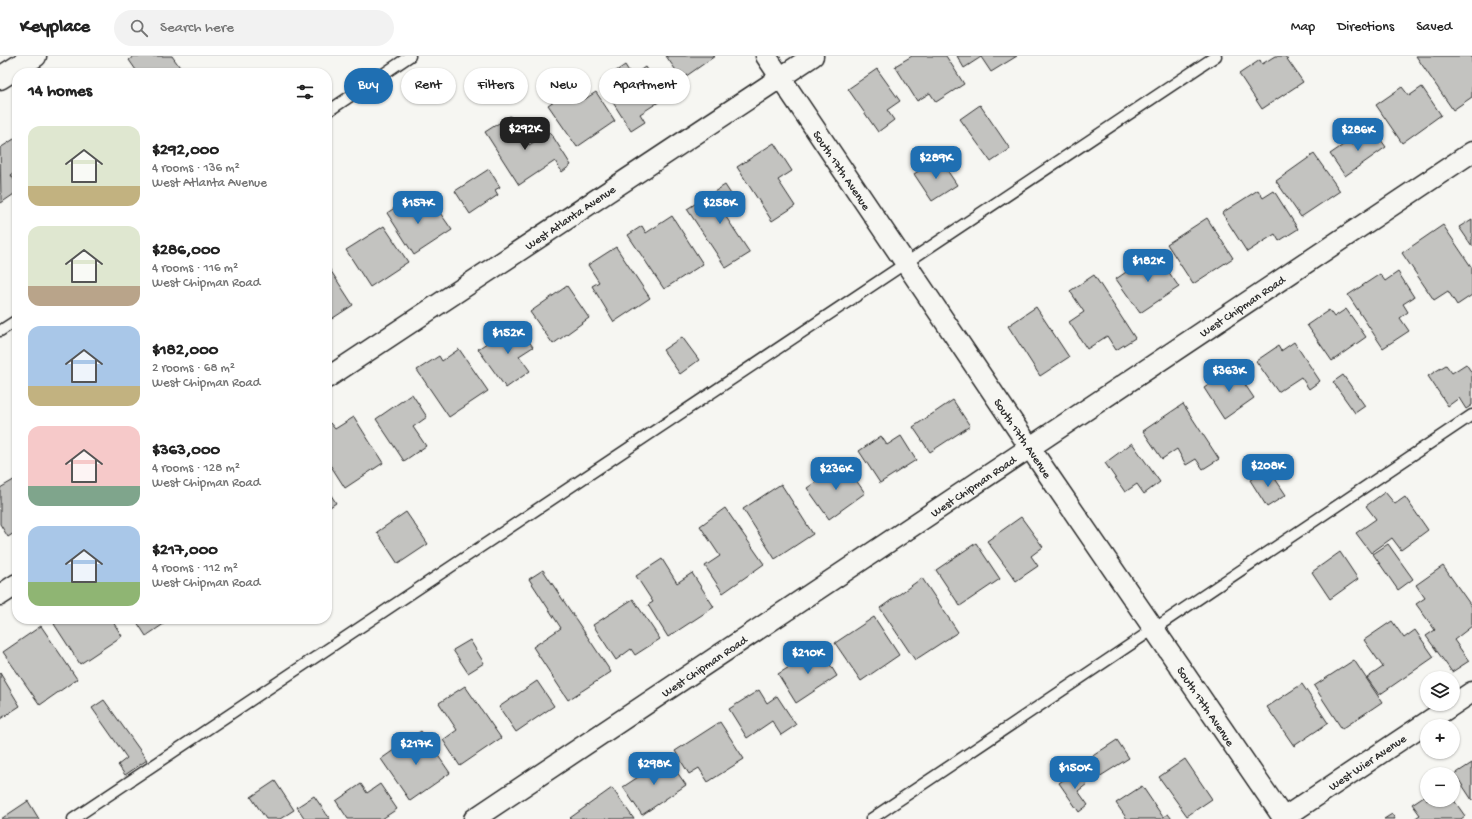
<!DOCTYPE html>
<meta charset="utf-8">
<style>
:root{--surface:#fff;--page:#f2f2f2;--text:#222;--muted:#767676;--line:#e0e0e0;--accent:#1f6fb2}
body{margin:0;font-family:"Gochi Hand",sans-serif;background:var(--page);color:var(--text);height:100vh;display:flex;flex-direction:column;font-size:15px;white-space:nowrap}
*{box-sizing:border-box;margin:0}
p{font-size:13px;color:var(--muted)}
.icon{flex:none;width:22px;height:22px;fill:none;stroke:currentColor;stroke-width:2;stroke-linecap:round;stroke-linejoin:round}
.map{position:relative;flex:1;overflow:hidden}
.drawer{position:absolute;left:12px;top:12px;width:320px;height:556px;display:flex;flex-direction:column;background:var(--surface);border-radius:16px;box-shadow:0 1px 3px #0004}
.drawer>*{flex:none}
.top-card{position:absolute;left:344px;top:12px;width:380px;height:36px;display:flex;gap:8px}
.tools{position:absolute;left:1420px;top:615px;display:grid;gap:8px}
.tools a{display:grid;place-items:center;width:40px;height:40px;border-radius:50%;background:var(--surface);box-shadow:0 1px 3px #0004;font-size:20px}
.price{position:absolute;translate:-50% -34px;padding:0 9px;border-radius:8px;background:var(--accent);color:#fff;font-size:13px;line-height:26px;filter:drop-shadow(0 1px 2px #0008)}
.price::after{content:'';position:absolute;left:50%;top:24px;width:12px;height:9px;margin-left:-6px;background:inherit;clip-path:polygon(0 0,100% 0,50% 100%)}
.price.active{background:#222;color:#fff}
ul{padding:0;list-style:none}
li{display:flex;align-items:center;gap:12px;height:100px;padding:0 16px}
li span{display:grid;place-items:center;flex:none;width:112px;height:80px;border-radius:12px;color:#555}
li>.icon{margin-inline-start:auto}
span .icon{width:48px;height:48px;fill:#fffc;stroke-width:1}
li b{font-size:17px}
h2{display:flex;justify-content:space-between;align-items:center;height:48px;padding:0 16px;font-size:17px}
.pill{padding:0 14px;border-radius:18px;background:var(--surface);box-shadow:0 1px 3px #0004;font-size:14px;line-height:36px}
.pill.active{background:var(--accent);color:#fff}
header{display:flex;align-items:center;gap:24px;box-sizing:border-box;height:56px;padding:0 20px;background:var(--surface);border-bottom:1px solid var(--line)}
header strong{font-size:19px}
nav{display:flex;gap:22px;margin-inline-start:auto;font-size:14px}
.search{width:280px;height:36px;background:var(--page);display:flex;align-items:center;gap:10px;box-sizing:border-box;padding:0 14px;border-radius:22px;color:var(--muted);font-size:15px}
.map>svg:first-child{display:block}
</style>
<header>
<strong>Keyplace</strong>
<div class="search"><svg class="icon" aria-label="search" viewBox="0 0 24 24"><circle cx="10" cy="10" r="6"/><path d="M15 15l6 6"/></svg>Search here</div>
<nav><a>Map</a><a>Directions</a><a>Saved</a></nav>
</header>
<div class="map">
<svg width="1472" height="763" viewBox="0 0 1472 763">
<rect width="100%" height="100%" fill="#f6f6f2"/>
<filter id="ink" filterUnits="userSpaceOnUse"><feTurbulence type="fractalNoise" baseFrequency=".025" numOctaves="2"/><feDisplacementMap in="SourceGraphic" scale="8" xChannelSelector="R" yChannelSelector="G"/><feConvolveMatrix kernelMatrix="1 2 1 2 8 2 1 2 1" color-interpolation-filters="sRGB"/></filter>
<g filter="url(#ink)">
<path fill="#c3c3c0" stroke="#2b2b2b" d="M134,0H172L184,17H138L129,4Z
M666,0H715L682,23Z
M912,0H946L964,28L936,46L930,37L917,45L895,10Z
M957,0H1017L991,16L981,1L964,12Z
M1275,0H1285L1303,26L1262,53L1239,18L1260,4L1262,8Z
M1416,0H1472V41L1453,54Z
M625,9L632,20L645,11L665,42L640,58L645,66L631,75L600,26Z
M877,13L900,45L887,54L894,64L878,76L848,33Z
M576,30L585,43L596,36L615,65L577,91L548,49Z
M1402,31L1409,40L1422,31L1441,59L1402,87L1376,49Z
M980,49L1010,93L991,106L960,63Z
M510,60L529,89L550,76L571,109L562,116L555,105L519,129L485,76Z
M1373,73L1386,91L1345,120L1330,98L1349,85L1352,89Z
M17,81V115L11,119L17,128V136L1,147L0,92Z
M774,87L792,115L778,124L795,150L772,165L737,111Z
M1314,98L1340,135L1301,161L1276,125Z
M939,102L957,129L932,145L914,118Z
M489,113L500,131L495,134L498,139L470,158L455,135Z
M725,129L740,152L726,161L750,197L726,212L687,153Z
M1258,134L1263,142L1274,135L1298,173L1279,185L1275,178L1247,196L1222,157Z
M411,141L423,159L436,151L452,174L414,199L387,157Z
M672,160L703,208L664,233L628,179L642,170L646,177Z
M1207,162L1233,202L1193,228L1167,188Z
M1472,163V190L1459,171Z
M1443,169L1472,212V239L1457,249L1448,235L1434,244L1402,197Z
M384,170L408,206L370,231L346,194Z
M616,191L650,242L614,266L592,230L599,226L588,209Z
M1155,196L1179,231L1140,257L1116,223Z
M327,209L353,249L327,266Z
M1398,216L1414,241L1403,248L1408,256L1400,262L1409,275L1383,292L1348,239L1380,218L1385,225Z
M1094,219L1135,282L1116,294L1107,280L1087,293L1069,266L1084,256L1070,235Z
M567,230L589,262L553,288L530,256Z
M1036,251L1069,301L1040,320L1008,270Z
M1346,253L1366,281L1332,305L1307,269L1329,254L1334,261Z
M516,267L533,291L519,300L530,315L506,332L478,293Z
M682,281L699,304L680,318L663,294Z
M1294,286L1320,325L1309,333L1301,321L1278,336L1256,305L1278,290L1281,295Z
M459,293L488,335L449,361L417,314L439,300L442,305Z
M1466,308L1472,317V349L1466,353L1459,342L1448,350L1428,320L1446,309L1452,317Z
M1234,312L1254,342L1224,363L1204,332Z
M1343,319L1365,350L1355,357L1333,326Z
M412,338L427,361L413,371L426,390L404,405L376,363Z
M953,344L970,370L930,396L913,371Z
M1183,348L1219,403L1203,413L1196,403L1186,409L1177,393L1162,403L1143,375Z
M354,361L383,407L345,432L327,404V369L330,367L335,373Z
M881,380L887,389L901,380L916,404L880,427L859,395Z
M1132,387L1160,426L1144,438L1137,428L1125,436L1105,407Z
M844,407L865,437L829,463L807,432Z
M1268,412L1286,439L1267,451L1250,424Z
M17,422V475L8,481L0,468V432Z
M781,428L813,478L775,503L743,453Z
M327,433L336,447L327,453Z
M1385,436L1395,448L1405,441L1428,474L1401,494L1392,482L1371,497L1356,477L1376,463L1366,450Z
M725,452L764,508L723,537L705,510L720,500L700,470Z
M406,456L428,488L398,508L377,476Z
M1021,461L1043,491L1031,500L1038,510L1016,525L987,485Z
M976,487L1000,523L960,550L936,514Z
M1388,488L1413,523L1398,534L1373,498Z
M1340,496L1358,523L1330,543L1312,516Z
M662,503L677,527L692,517L714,551L668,581L648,549L653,546L636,520Z
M1443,510L1472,551V570L1454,584L1469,605L1452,616L1426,580L1435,574L1416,548L1425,542L1416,529Z
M543,514L611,616L568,644L533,591L561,572L529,523Z
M922,522L958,576L915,604L880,552Z
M633,543L660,583L635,599L631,593L616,604L593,569Z
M874,561L899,599L861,625L835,587Z
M61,563H111L122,580L80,608L54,568Z
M135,563H171L146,580Z
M1392,565L1404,582L1415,574L1434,601L1379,639L1367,622L1383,611L1364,584Z
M41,570L77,623L40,649L3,596Z
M470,584L484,607L468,617L453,594Z
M820,592L837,620L796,647L778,618Z
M1354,604L1382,646L1342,673L1314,630Z
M0,617L20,650L0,663Z
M537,625L554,650L516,676L499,651Z
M1302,628L1328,667L1294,690L1267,651Z
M465,630L501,682L460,710L443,684L457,674L439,647Z
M759,634L767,647L777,640L796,669L781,679L772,665L747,682L729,653Z
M104,644L147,704L125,719L118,709L127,702L92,652Z
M720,666L744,703L708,726L699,712L689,718L675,695Z
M421,675L450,717L410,745L381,703Z
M1117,684L1129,702L1099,721L1088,703Z
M667,702L686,729L642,759L623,731Z
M1185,703L1212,743L1187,760L1159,721Z
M1472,707V744L1455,718Z
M1077,714L1087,728L1078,735L1088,749L1079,756L1059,727Z
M275,725L294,754L280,763H266L251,741Z
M361,728L367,737L380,728L397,753L382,763H348L336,745Z
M1142,730L1163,761L1168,758L1172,763H1127L1116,747Z
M612,732L634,763H571L570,762Z
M1427,738V744L1453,743L1465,760L1461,763H1414L1420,759L1412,748Z
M314,740L330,763H305L297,751Z
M28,745L39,763H1Z
M1392,758L1395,763H1384Z"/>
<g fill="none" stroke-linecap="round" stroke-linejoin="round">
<defs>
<path id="lane" d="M327,56L410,0
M0,275L17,264
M73,763L1216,0
M871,763L1472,359"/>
<path id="street" d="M766,0L1043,411L1284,763
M327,322L813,0
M0,539L17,528
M474,763L1472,96
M1282,763L1472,636"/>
<path id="secondary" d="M0,22L35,0"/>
</defs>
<use href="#lane" stroke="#2b2b2b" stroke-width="13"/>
<use href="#street" stroke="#2b2b2b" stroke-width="23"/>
<use href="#secondary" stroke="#2b2b2b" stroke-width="25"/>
<use href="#lane" stroke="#f6f6f2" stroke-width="10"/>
<use href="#street" stroke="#f6f6f2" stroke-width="20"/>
<use href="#secondary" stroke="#f6f6f2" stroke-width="22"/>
</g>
</g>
<g text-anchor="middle" stroke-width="3" stroke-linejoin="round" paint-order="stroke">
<g font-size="12" fill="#2b2b2b" stroke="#f6f6f2">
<text transform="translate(842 114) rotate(56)" y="4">South 17th Avenue</text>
<text transform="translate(570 161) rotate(-34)" y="4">West Atlanta Avenue</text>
<text transform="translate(1242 250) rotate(-34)" y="4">West Chipman Road</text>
<text transform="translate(1023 382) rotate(56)" y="4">South 17th Avenue</text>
<text transform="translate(973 430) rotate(-34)" y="4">West Chipman Road</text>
<text transform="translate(704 610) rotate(-34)" y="4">West Chipman Road</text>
<text transform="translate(1206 650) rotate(56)" y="4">South 17th Avenue</text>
<text transform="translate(1367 706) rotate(-34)" y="4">West Wier Avenue</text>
</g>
</g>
</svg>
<div class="tools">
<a><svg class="icon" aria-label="layers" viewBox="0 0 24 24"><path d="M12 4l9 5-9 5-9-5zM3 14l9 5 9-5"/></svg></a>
<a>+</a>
<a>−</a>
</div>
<b class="price active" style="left:525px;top:95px">$292K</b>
<b class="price" style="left:1358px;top:96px">$286K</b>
<b class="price" style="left:936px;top:124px">$289K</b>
<b class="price" style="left:418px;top:169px">$157K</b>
<b class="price" style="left:720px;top:169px">$258K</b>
<b class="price" style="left:1148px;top:227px">$182K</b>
<b class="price" style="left:508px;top:299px">$152K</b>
<b class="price" style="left:1229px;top:337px">$363K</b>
<b class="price" style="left:1268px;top:432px">$208K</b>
<b class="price" style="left:836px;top:435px">$236K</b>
<b class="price" style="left:808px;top:619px">$210K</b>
<b class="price" style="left:416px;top:710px">$217K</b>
<b class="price" style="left:654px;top:730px">$298K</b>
<b class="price" style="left:1075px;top:734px">$150K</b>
<div class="top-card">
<a class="pill active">Buy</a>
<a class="pill">Rent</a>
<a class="pill">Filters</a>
<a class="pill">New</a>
<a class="pill">Apartment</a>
</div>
<section class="drawer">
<h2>14 homes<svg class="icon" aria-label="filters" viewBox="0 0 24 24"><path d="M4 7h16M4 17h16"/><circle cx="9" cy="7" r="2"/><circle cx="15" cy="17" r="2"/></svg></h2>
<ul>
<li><span style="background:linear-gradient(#dfe7d0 75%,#c2b280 0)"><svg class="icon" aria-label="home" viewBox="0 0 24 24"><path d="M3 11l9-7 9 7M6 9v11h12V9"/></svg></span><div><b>$292,000</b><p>4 rooms · 136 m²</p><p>West Atlanta Avenue</p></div></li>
<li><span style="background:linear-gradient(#dfe7d0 75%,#b9a48a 0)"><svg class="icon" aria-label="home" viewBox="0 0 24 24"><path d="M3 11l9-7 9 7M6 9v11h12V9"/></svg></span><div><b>$286,000</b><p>4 rooms · 116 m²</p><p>West Chipman Road</p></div></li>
<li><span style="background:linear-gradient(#a9c7e8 75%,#c2b280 0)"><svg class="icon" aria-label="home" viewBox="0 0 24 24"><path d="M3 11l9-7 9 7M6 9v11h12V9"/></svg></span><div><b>$182,000</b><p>2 rooms · 68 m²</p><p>West Chipman Road</p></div></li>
<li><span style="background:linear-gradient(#f6c9c9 75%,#7fa58c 0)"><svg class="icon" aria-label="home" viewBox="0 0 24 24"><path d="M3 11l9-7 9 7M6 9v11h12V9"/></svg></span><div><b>$363,000</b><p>4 rooms · 128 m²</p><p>West Chipman Road</p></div></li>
<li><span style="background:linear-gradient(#a9c7e8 70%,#8fb573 0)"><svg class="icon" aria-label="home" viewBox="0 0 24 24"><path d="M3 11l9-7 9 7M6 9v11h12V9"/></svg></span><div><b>$217,000</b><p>4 rooms · 112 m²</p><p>West Chipman Road</p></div></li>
</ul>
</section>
</div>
